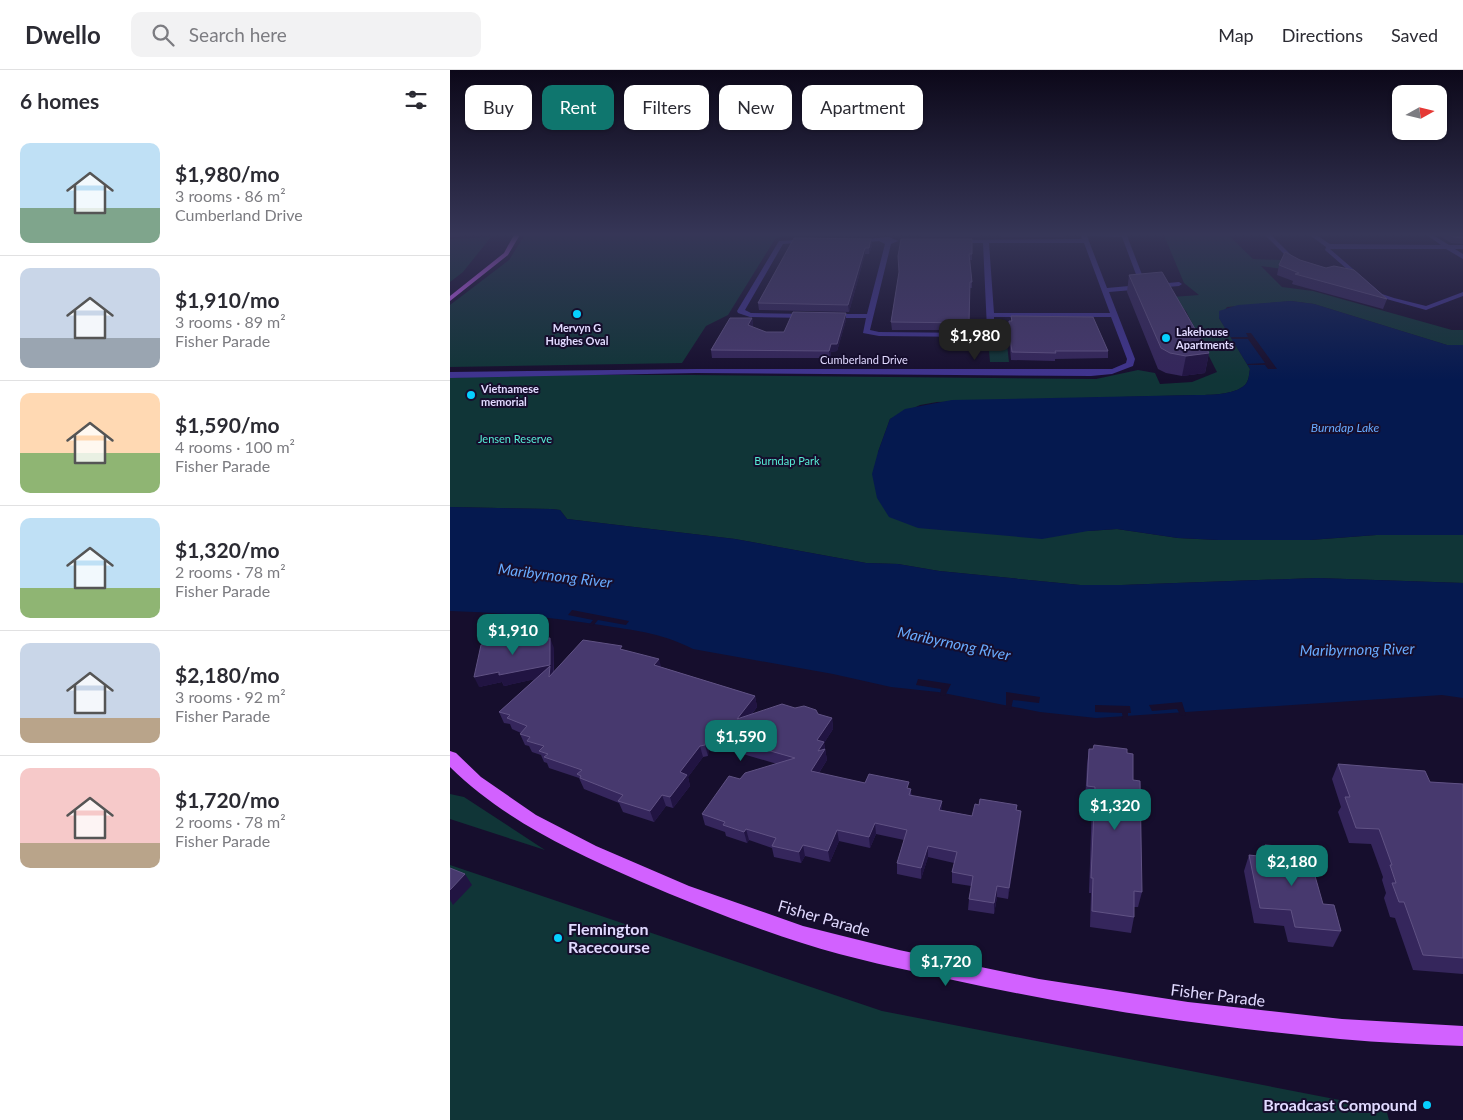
<!DOCTYPE html>
<meta charset="utf-8">
<style>
:root{--surface:#fff;--page:#f2f2f3;--text:#2b2b33;--muted:#7c7c81;--line:#e1e1e2;--accent:#0f766e}
body{margin:0;font-family:Lato,sans-serif;background:var(--page);color:var(--text);height:100vh;display:flex;flex-direction:column;font-size:19px;white-space:nowrap}
*{box-sizing:border-box;margin:0}
p{font-size:16px;color:var(--muted)}
.icon{flex:none;width:28px;height:28px;fill:none;stroke:currentColor;stroke-width:2;stroke-linecap:round;stroke-linejoin:round}
.map{position:relative;flex:1;overflow:hidden}
.sheet{display:flex;flex-direction:column;background:var(--surface);width:450px}
.sheet>*{flex:none}
.top-card{position:absolute;left:15px;top:15px;width:475px;height:45px;display:flex;gap:10px}
.needle{width:32px;rotate:82deg}
.controls{position:absolute;left:942px;top:15px;display:grid;gap:10px}
.controls a{display:grid;place-items:center;width:55px;height:55px;border-radius:10px;background:var(--surface);box-shadow:0 1px 4px #0004;font-size:25px}
.price{position:absolute;translate:-50% -42px;padding:0 11px;border-radius:10px;background:var(--accent);color:#fff;font-size:16px;line-height:32px;filter:drop-shadow(0 1px 2px #0008)}
.price::after{content:'';position:absolute;left:50%;top:30px;width:15px;height:11px;margin-left:-8px;background:inherit;clip-path:polygon(0 0,100% 0,50% 100%)}
.price.current{background:#222;color:#fff}
ul{padding:0;list-style:none}
li{display:flex;align-items:center;gap:15px;height:125px;padding:0 20px}
li+li{border-top:1px solid var(--line)}
li span{display:grid;place-items:center;flex:none;width:140px;height:100px;border-radius:10px;color:#555}
li>.icon{margin-inline-start:auto}
span .icon{width:60px;height:60px;fill:#fffc;stroke-width:1}
li b{font-size:21px}
h2{display:flex;justify-content:space-between;align-items:center;height:60px;padding:0 20px;font-size:21px}
.tag{padding:0 18px;border-radius:10px;background:var(--surface);box-shadow:0 1px 4px #0004;font-size:18px;line-height:45px}
.tag.current{background:var(--accent);color:#fff}
header{display:flex;align-items:center;gap:30px;box-sizing:border-box;height:70px;padding:0 25px;background:var(--surface);border-bottom:1px solid var(--line)}
header strong{font-size:24px}
nav{display:flex;gap:28px;margin-inline-start:auto;font-size:18px}
.search{width:350px;height:45px;background:var(--page);display:flex;align-items:center;gap:12px;box-sizing:border-box;padding:0 18px;border-radius:10px;color:var(--muted);font-size:19px}
main{display:flex;flex:1;min-height:0}
.map>svg:first-child{display:block}
</style>
<header>
<strong>Dwello</strong>
<div class="search"><svg class="icon" aria-label="search" viewBox="0 0 24 24"><circle cx="10" cy="10" r="6"/><path d="M15 15l6 6"/></svg>Search here</div>
<nav><a>Map</a><a>Directions</a><a>Saved</a></nav>
</header>
<main>
<section class="sheet">
<h2>6 homes<svg class="icon" aria-label="filters" viewBox="0 0 24 24"><path d="M4 7h16M4 17h16"/><circle cx="9" cy="7" r="2"/><circle cx="15" cy="17" r="2"/></svg></h2>
<ul>
<li><span style="background:linear-gradient(#bfe0f5 65%,#7fa58c 0)"><svg class="icon" aria-label="home" viewBox="0 0 24 24"><path d="M3 11l9-7 9 7M6 9v11h12V9"/></svg></span><div><b>$1,980/mo</b><p>3 rooms · 86 m²</p><p>Cumberland Drive</p></div></li>
<li><span style="background:linear-gradient(#c9d6e8 70%,#9aa5b1 0)"><svg class="icon" aria-label="home" viewBox="0 0 24 24"><path d="M3 11l9-7 9 7M6 9v11h12V9"/></svg></span><div><b>$1,910/mo</b><p>3 rooms · 89 m²</p><p>Fisher Parade</p></div></li>
<li><span style="background:linear-gradient(#ffd9b3 60%,#8fb573 0)"><svg class="icon" aria-label="home" viewBox="0 0 24 24"><path d="M3 11l9-7 9 7M6 9v11h12V9"/></svg></span><div><b>$1,590/mo</b><p>4 rooms · 100 m²</p><p>Fisher Parade</p></div></li>
<li><span style="background:linear-gradient(#bfe0f5 70%,#8fb573 0)"><svg class="icon" aria-label="home" viewBox="0 0 24 24"><path d="M3 11l9-7 9 7M6 9v11h12V9"/></svg></span><div><b>$1,320/mo</b><p>2 rooms · 78 m²</p><p>Fisher Parade</p></div></li>
<li><span style="background:linear-gradient(#c9d6e8 75%,#b9a48a 0)"><svg class="icon" aria-label="home" viewBox="0 0 24 24"><path d="M3 11l9-7 9 7M6 9v11h12V9"/></svg></span><div><b>$2,180/mo</b><p>3 rooms · 92 m²</p><p>Fisher Parade</p></div></li>
<li><span style="background:linear-gradient(#f6c9c9 75%,#b9a48a 0)"><svg class="icon" aria-label="home" viewBox="0 0 24 24"><path d="M3 11l9-7 9 7M6 9v11h12V9"/></svg></span><div><b>$1,720/mo</b><p>2 rooms · 78 m²</p><p>Fisher Parade</p></div></li>
</ul>
</section>
<div class="map">
<svg width="1013" height="1050" viewBox="0 0 1013 1050">
<rect width="100%" height="100%" fill="#160e2d"/>
<path fill="#103537" d="M76,163H334L331,167L325,169L278,245L256,256L232,293L0,297V235L59,190Z
M713,163H776L803,189L832,190L842,200L811,196L832,217L863,221L1002,260H1013V275H997L864,234L841,231L777,237L769,248L800,299C799,304 799,311 795,315C784,325 760,325 746,325L487,332L470,335L440,349L428,382L638,461L667,459L728,468L768,470H860L926,465H1013V513L867,508L672,515H630L489,501L448,494L416,493L285,469L117,449L110,440L101,439L0,437V308L48,305H242L646,309L688,300L705,303L710,314L742,312L767,302L736,241L722,227L749,225L734,213Z
M41,167L13,202L0,212V169Z
M556,266L559,292H540L538,270Z
M0,724L14,727L95,780L0,749Z
M0,795L432,941L936,1039L939,1050H0Z"/>
<path fill="#05194f" d="M841,231L864,234L997,275H1013V465H926L860,470H768L728,468L667,459L638,461L592,469L468,458L439,447L427,428L422,404L428,382L440,349L455,339L502,330L746,325C760,325 784,325 795,315C799,311 799,304 800,299L769,248V241L788,235Z
M0,437L101,439L110,440L117,449L285,469L416,493L448,494L489,501L630,515H672L867,508L1013,513V628L992,625L646,648L590,642L488,622L441,617L383,604L243,579C214,564 189,561 157,556C105,547 53,543 0,541Z"/>
<path fill="#160e2d" d="M796,263H801L827,299H818L815,295H798L797,294L815,293L798,269H782L781,267H798Z
M122,540L179,551L176,555L148,550L143,556L139,555L143,550L118,545Z
M468,609L501,614L495,626L490,625L491,619L466,615Z
M556,622L590,627L589,633L563,630L561,639L556,638Z
M732,632L736,645L731,646L727,639L702,641L699,635Z
M645,635L680,636L681,643H678V649H673L672,643L645,642Z"/>
<g fill="none" stroke-linecap="round" stroke-linejoin="round">
<path fill="#403491" fill-rule="evenodd" d="M630,163H676L696,215L729,212L732,214L729,216L659,222L685,289L683,296L662,304L641,306L246,303L0,308V302L246,299H662L676,293L677,289L661,247H544V262L538,266L525,267L429,266L413,263L416,248H380L376,246L380,244H417L435,174L429,171L406,173L404,170L439,167L448,171L441,174L420,260L429,262L525,263L537,259L533,173H507L505,170L632,169ZM637,166L672,167L690,215L657,218ZM539,173H634L660,243H544Z
M813,163H819L850,194V196H846Z
M857,163H863L880,174L991,175L974,163H980L999,175H1013V179H1005L1013,184V189L996,179H880L932,224L944,228L976,236L1013,222V226L976,240L940,230L928,226L875,180L876,177Z
M361,169L359,172L333,174L295,240L301,243L357,244L361,246L360,248L300,247L288,243L287,241L329,171Z"/>
<path fill="#d261ff" fill-rule="evenodd" d="M65,163H71L58,185L0,231V226L54,183Z
M0,681L6,683L31,707L86,745L146,776L239,816L353,856L449,880L589,909L738,932L892,949L1013,956V976C972,974 931,973 890,969C760,957 631,938 503,910C453,899 401,889 352,873C296,855 240,833 187,810C119,780 53,749 0,697Z"/>
</g>
<path fill="#35265c" d="M0,163H12L10,167H0Z
M339,163H425L424,167L340,166Z
M471,163H530V167H471Z
M551,163H614L615,164L614,167H551Z
M985,163H1013V174L1001,173Z
M421,169L422,176L419,184H415L399,242L309,240L308,233Z
M522,169V190H520L522,212V218H520L519,260H442L441,252L449,203Z
M850,190L876,198L937,229L933,239L842,214L843,211L827,205L829,195Z
M679,205L759,283L755,303L732,306L716,303L708,299L677,222Z
M396,243V250L387,281L381,282L380,288H262L261,280L302,248L303,255L302,257L316,262H334Z
M561,246L658,281V288L605,289V291L561,290L559,266V251H561Z
M104,578V602L174,580L211,597L305,626L307,637L302,644H368L382,648L383,659L374,673L377,690L369,703L415,713L460,719L462,726L492,731V740L522,746L529,735H567L566,741H571L570,752L558,829L547,827L544,844L518,840L519,829L521,816L502,813V802L504,793L478,787L471,809L447,804V793L454,770L426,764L420,778L389,771L380,792L355,786L351,793L324,787L322,778L299,770L297,773L276,766L275,762L255,755L252,744L290,709L327,694L259,674L258,686L253,687L238,707L240,716L223,738L216,736L204,752L173,742L169,733L134,719L129,708L99,698L97,693L94,692L91,685L82,682L79,676L75,675L70,664L71,663L62,659L60,654L54,653L49,642L85,609L54,616L52,612L29,617Z
M639,679L677,683L683,710L692,822L688,837H684V847L681,863L640,857L641,823H639L642,732H635L637,694Z
M888,694L980,712L1013,714V904L963,900L945,848L940,847L934,828L936,823L932,810L933,807L921,774L899,773L888,742L891,737L882,709Z
M815,775L873,834L891,861L883,877L838,872L834,856L804,853L794,801L799,785L811,786Z"/>
<path fill="#211442" d="M421,169L422,176L419,184V178Z
M415,178V184L399,242L398,235Z
M396,243V250L387,281L381,282L380,288L379,281L381,274Z
M302,248L303,255L300,262L298,255Z
M759,283L755,303L732,306L736,286Z
M100,568L104,578L103,618L99,606L54,616L52,612L29,617L24,607L49,602Z
M209,589L212,600L204,595Z
M305,626L307,637L289,660L287,649Z
M382,648L383,659L374,673L377,690L363,712L361,701L367,670Z
M257,663L259,674L258,686L255,675Z
M250,676L253,687L238,707L240,716L223,738L220,727L230,702Z
M212,725L216,736L204,752L200,741Z
M492,731V743L489,740Z
M571,741L570,752L558,829L559,818Z
M425,753L426,764L420,778L419,767Z
M296,759L299,770L297,773L294,762Z
M387,760L389,771L380,792L378,781Z
M353,775L355,786L351,793L349,782Z
M478,776V787L471,809V798Z
M15,804L22,815L3,835L0,830V820Z
M547,816V827L544,844V833Z"/>
<path fill="#47396e" stroke="#605284" d="M471,163H530V164H471Z
M551,163H614L615,164H552Z
M996,163H1013V168L1003,167Z
M344,168L421,169L419,178H415L398,235L308,233Z
M451,169H522V184H519L522,212H520L519,253L441,252L449,202L448,186Z
M835,182L850,190L876,198L884,196L904,200L937,229L845,204L849,203L829,195Z
M712,202L759,283L736,286L720,283L711,278L679,205Z
M343,242L396,243L387,274H381L379,281L261,280L280,248H302L298,255L316,262H334Z
M561,246L643,247L658,281H605L606,283L562,282L559,259V251H562Z
M100,568V595L49,605V602L24,607L31,575L51,569Z
M133,570L172,576L170,579L209,589L204,595L305,626L287,649L332,634L345,638L354,636L366,640L368,644L382,648L367,670L374,672L368,681L375,679L361,701L415,713L419,704L459,712L457,718L461,719L459,725L492,731L489,740L522,746L525,734L529,735L530,729L567,735L566,740L571,741L559,818L547,816L544,833L519,829L523,806L502,802L507,782L478,776L471,798L447,793L457,760L425,753L419,767L387,760L378,781L353,775L349,782L322,776L326,768L296,759L294,762L273,755L275,752L252,744L279,706L290,709L295,703L345,688L257,663L255,675L250,676L230,702L237,705L220,727L212,725L200,741L168,731L173,725L130,708L131,706L127,704L132,700L94,687L98,684L89,681L94,676L77,671L80,667L70,664L77,656L57,648L60,645L49,642L100,596L99,607Z
M644,675L677,679V683L683,684V710L690,711L692,822L684,821V847L642,841L643,808H641L645,717L637,716L639,679H643Z
M888,694L975,701L980,712L1013,714V888L973,885L954,832H949L942,813H946L940,795H942L929,759L906,758L895,727H900Z
M815,775L857,778L873,834L884,835L891,861L845,857L841,840L810,838L799,785L817,787Z
M0,798L15,804L0,820Z"/>
<linearGradient id="sky" x2="0" y2="1"><stop stop-color="#0c0819"/><stop offset="0.53" stop-color="#363657"/><stop offset="1" stop-color="#363657" stop-opacity="0"/></linearGradient>
<rect width="1013" height="310" fill="url(#sky)"/>
<g fill="#06d0ff" stroke="#160e2d" stroke-width="2">
<circle cx="127" cy="244" r="5"/>
<circle cx="716" cy="268" r="5"/>
<circle cx="21" cy="325" r="5"/>
<circle cx="108" cy="868" r="5"/>
<circle cx="977" cy="1035" r="5"/>
</g>
<g text-anchor="middle" stroke-width="4" stroke-linejoin="round" paint-order="stroke">
<g font-size="11" font-weight="bold" fill="#e1daff" stroke="#160e2d" text-anchor="start">
<text x="127" y="262" text-anchor="middle">Mervyn G<tspan x="127" dy="13">Hughes Oval</tspan></text>
<text x="726" y="266">Lakehouse<tspan x="726" dy="13">Apartments</tspan></text>
<text x="31" y="323">Vietnamese<tspan x="31" dy="13">memorial</tspan></text>
</g>
<g font-size="11" fill="#e1daff" stroke="#160e2d">
<text x="414" y="294">Cumberland Drive</text>
</g>
<g font-size="11" fill="#57edd5" stroke="#160e2d">
<text x="65" y="373">Jensen Reserve</text>
<text x="337" y="395">Burndap Park</text>
</g>
<g font-size="12" font-style="italic" fill="#68abff" stroke="#160e2d">
<text x="895" y="362">Burndap Lake</text>
</g>
<g font-size="15" font-style="italic" fill="#68abff" stroke="#160e2d">
<text transform="translate(105 506) rotate(7)" y="5">Maribyrnong River</text>
<text transform="translate(504 574) rotate(12)" y="5">Maribyrnong River</text>
<text transform="translate(907 580) rotate(-1)" y="5">Maribyrnong River</text>
</g>
<g font-size="16" fill="#e1daff" stroke="#160e2d">
<text transform="translate(374 848) rotate(16)" y="6">Fisher Parade</text>
<text transform="translate(768 925) rotate(7)" y="6">Fisher Parade</text>
</g>
<g font-size="16" font-weight="bold" fill="#e1daff" stroke="#160e2d" text-anchor="start">
<text x="118" y="865">Flemington<tspan x="118" dy="18">Racecourse</tspan></text>
<text x="967" y="1041" text-anchor="end">Broadcast Compound</text>
</g>
</g>
</svg>
<div class="controls">
<a><svg class="needle" viewBox="-14 -14 28 28"><path d="M0-13l5 13h-10z" fill="#e53935"/><path d="M0 13l5-13h-10z" fill="#7c7c81"/></svg></a>
</div>
<b class="price current" style="left:525px;top:291px">$1,980</b>
<b class="price" style="left:63px;top:586px">$1,910</b>
<b class="price" style="left:291px;top:692px">$1,590</b>
<b class="price" style="left:665px;top:761px">$1,320</b>
<b class="price" style="left:842px;top:817px">$2,180</b>
<b class="price" style="left:496px;top:917px">$1,720</b>
<div class="top-card">
<a class="tag">Buy</a>
<a class="tag current">Rent</a>
<a class="tag">Filters</a>
<a class="tag">New</a>
<a class="tag">Apartment</a>
</div>
</div>
</main>
